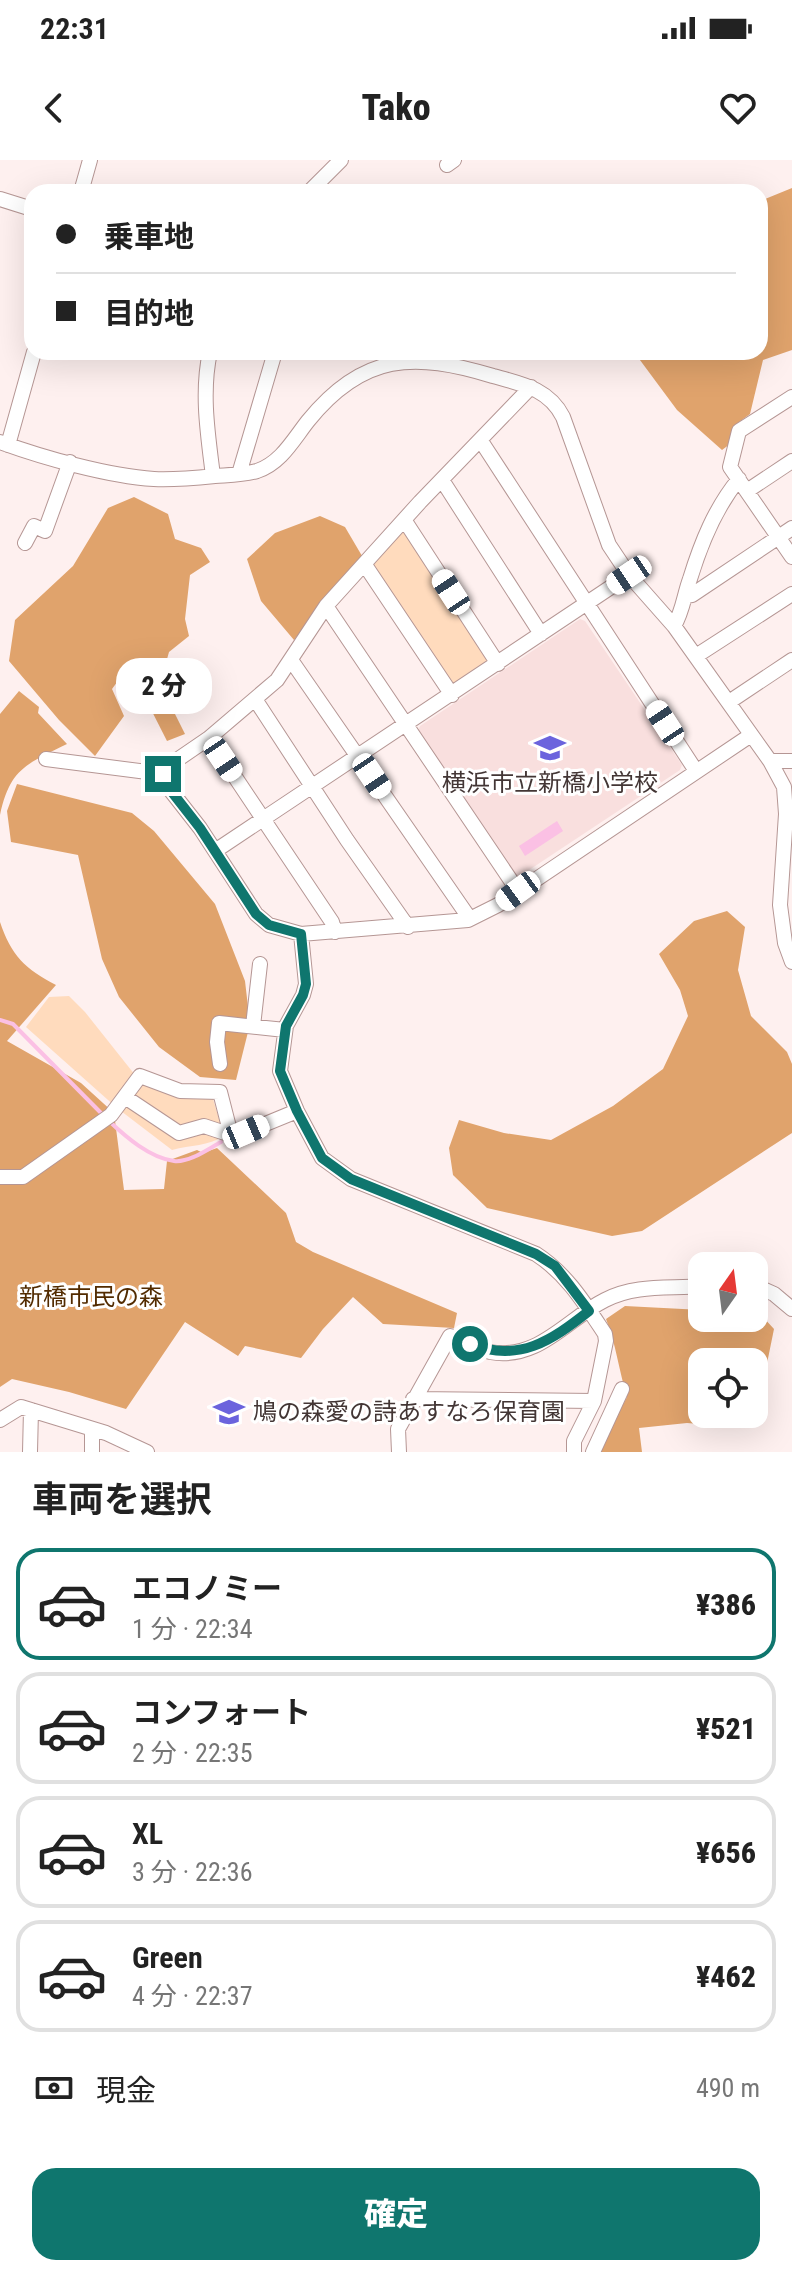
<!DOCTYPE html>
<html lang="ja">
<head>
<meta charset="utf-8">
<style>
  :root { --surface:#fff; --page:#f2f2f2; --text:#222; --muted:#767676; --line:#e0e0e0; --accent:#0f766e }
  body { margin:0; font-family:"Roboto Condensed","Noto Sans JP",sans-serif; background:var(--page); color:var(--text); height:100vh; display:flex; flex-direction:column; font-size:30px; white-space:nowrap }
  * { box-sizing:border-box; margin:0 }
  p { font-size:26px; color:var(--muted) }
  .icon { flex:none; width:44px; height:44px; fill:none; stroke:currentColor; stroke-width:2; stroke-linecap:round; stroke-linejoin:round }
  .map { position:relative; height:1292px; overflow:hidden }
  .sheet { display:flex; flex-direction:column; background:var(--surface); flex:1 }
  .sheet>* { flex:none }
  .guide { position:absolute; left:24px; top:24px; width:744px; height:176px; border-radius:24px; box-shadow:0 8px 32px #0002; display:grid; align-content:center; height:176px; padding:0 32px; background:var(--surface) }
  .needle { width:52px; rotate:14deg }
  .fabs { position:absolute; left:688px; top:1092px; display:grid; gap:16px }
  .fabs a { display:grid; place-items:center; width:80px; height:80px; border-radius:16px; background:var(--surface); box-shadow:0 8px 32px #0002; font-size:40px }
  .end { position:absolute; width:36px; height:36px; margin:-18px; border:10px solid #0f766e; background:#fff; box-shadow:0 0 0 4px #fff }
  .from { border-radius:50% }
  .bubble { position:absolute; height:56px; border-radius:24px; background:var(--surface); box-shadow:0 8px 32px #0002; font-size:26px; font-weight:800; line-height:56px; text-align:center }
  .car { position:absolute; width:24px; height:48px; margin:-24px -12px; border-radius:10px; box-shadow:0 0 6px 2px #0007; background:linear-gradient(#fff 24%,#345 0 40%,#fff 0 76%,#345 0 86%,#fff 0) }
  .guide b { display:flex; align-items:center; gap:28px; height:76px; font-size:30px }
  .guide b+b { border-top:2px solid var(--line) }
  .guide i { width:20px; height:20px; background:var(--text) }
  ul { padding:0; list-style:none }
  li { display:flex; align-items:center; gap:24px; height:112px; margin:0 16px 12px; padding:0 16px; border:4px solid var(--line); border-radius:24px }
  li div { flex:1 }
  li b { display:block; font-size:30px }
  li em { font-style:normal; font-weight:800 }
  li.on { border-color:var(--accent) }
  li>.icon { width:72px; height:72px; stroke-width:1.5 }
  h2 { padding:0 32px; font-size:36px; line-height:96px }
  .pay { display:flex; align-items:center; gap:20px; height:88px; padding:0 32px; font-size:30px }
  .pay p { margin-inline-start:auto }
  .cta { display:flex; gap:16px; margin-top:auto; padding:16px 32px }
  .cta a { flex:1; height:92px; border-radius:24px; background:var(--accent); color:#fff; font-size:32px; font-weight:800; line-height:92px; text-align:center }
  .status { display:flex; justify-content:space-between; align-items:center; height:56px; padding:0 40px; background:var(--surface); direction:ltr }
  .status svg { height:22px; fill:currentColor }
  header { display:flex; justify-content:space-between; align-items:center; height:104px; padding:0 32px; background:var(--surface); font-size:36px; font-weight:800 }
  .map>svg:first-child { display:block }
  .built { fill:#f9dfde }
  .green { fill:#ffdbbd }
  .forest { fill:#e0a36c }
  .water { fill:#fbc0e4 }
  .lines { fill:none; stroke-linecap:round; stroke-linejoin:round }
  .stream { stroke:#fbc0e4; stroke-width:4 }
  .minor-casing { stroke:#b59694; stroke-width:16 }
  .minor { stroke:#fff; stroke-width:14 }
  .route { stroke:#0f766e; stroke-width:10 }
  .labels { text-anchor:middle; stroke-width:6; stroke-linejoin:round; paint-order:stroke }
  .poi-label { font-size:24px; fill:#433635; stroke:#fff }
  .park-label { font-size:24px; fill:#522b00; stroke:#fff }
</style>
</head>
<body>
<div class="status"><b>22:31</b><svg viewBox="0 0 49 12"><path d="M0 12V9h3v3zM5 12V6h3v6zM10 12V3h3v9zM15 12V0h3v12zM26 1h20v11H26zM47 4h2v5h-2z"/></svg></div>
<header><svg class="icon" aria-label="back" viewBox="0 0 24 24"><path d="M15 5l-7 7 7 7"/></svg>Tako<svg class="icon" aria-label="heart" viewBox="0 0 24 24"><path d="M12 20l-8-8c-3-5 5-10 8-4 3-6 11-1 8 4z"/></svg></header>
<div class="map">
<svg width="792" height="1292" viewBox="0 0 792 1292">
  <rect width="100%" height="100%" fill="#fef0ef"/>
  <path class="built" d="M580,459L585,461L682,605L680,610L520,716H515L418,571L420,566Z"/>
  <path class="green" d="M404,370L491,503L453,528L371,405Z
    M69,836L85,852L143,925L175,937H210L213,939L224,976C208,986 191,985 172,990L117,948L26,867L49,837Z"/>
  <path class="forest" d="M792,28V190L763,200L750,254L735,265L730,284L722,290L677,250L634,192H760V41Z
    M134,337L168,354L175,379L201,388L210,402L190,415L185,459L189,476L169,492L160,524L185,574L167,581L135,518L123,514L112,529L124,556L95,596L59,560L9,501L15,460L73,406L108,348Z
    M320,356L345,367L365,401L331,432L294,480L261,441L247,399L275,373Z
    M19,531L39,547L38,553L67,584C27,604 10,608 0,655V554Z
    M17,624L132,653L154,671L215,744L245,821L250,864L236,920L200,917L159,887L119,837L102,799L78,695L11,682L7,651Z
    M727,751L745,767L738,810L751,856L787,892L792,904V973L642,1071L612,1076L487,1048L453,1015L449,988L459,960L504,973L551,980L613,946L663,909L688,856L680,830L659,794L694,761Z
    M0,762C11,795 25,809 56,825L7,881L81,923L114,953L124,1030L164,1029L167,1001L197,990L203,993L217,988L286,1053L296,1082L313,1092L457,1153L454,1168L383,1164L353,1137L323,1169L301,1198L245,1186L238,1196L185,1162L126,1249L69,1232L12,1219L0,1227Z
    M625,1146L702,1150V1158L763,1157L774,1169L763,1223L754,1238V1202H702V1254H743L735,1267L687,1263L639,1268L642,1292H597L627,1237C619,1211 616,1184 606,1159Z"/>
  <path class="water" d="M557,661L563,671L525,696L519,686Z"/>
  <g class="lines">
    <path class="stream" d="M0,860L13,864L103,955
      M109,961C126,977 150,998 174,1001C189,1003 208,989 221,982"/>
    <defs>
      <path id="minor" d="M447,5L454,0
        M81,32L90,0
        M309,32L341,0
        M0,39L32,49
        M210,192C201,233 208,275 213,316
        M531,227L420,342L326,446L277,520L209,578L171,604L163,614L164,622L200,668L256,754L269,765L301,774L468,760L498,745L751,575
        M792,237L739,271L730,307L792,397
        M481,281L696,611
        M0,282C44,298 108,316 154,319C174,320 195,318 215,316C228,315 244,315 257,311C281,303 293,280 308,261C363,193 414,192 493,216C522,224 549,229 563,257L609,385L629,415L674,466L770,601L784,627L786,654L780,745L785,783L792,802
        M8,285L34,192
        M239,314L275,192
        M442,320L541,474
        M747,331L792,301
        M405,361L498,504
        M25,383L34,366L45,371L70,302
        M365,405L452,535
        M685,436L692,435L792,368
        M326,446L518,731
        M674,466C683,451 684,435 690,419C701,383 715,348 739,319
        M696,496L792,434
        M291,500L470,759
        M255,539L347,680L408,767
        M729,542L792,500
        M209,578L332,762L335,772
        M46,599L163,614
        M770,601H792
        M215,691L629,415
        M301,774L306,824L303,835L286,866L280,911L297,951L322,998L351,1019L536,1094C567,1114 585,1144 605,1174L606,1181L594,1241L574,1281V1292
        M253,866L260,804
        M220,904L217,882L219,863L285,870
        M125,937L179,973L204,966L231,975
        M0,1017H23L111,955L140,916L180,931L220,932L231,975L246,972L297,951
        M754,1125L774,1134L792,1149
        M413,1239L594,1241
        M0,1260L21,1247L106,1273L147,1292
        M92,1269V1292
        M30,1292L31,1250
        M399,1292L398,1269L450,1176C462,1181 477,1189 490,1192C538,1201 567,1159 605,1140C636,1124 669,1129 702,1126
        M593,1292L622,1229"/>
    </defs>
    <use href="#minor" class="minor-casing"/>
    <use href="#minor" class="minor"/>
  </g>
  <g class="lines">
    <path class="route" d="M163,614L164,622L200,668L256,754L269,765L301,774L306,824L303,835L286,866L280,911L297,951L322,998L351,1019L536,1094L555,1106L589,1151C551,1181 519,1203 470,1184"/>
  </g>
  <defs>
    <symbol id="school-bare" viewBox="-9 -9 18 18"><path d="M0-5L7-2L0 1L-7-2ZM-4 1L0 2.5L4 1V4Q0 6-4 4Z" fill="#6b63dd" stroke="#fff" stroke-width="2.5" paint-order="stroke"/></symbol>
  </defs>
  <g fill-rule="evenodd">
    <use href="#school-bare" x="528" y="566" width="44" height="44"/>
    <use href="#school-bare" x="207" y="1230" width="44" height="44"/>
  </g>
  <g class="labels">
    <g class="poi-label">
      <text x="550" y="631">横浜市立新橋小学校</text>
      <text x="253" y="1260" text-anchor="start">鳩の森愛の詩あすなろ保育園</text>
    </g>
    <g class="park-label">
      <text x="91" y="1145">新橋市民の森</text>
    </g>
  </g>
</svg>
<div class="fabs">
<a><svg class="needle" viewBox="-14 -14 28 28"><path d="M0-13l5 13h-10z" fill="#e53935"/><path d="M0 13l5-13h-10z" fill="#767676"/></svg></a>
<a><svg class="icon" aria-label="locate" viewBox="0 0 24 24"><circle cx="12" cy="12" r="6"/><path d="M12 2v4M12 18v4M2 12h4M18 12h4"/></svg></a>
</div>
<i class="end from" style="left:470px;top:1184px"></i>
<i class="end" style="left:163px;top:614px"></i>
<div class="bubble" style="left:116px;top:498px;width:96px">2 分</div>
<i class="car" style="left:629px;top:415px;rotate:236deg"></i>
<i class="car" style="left:451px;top:432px;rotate:327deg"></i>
<i class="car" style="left:665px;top:563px;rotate:327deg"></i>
<i class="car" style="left:223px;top:599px;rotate:146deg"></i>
<i class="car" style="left:372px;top:616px;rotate:146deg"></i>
<i class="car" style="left:518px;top:731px;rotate:234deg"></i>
<i class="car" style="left:246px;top:972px;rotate:67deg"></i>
<div class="guide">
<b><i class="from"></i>乗車地</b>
<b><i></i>目的地</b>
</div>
</div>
<section class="sheet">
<h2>車両を選択</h2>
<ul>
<li class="on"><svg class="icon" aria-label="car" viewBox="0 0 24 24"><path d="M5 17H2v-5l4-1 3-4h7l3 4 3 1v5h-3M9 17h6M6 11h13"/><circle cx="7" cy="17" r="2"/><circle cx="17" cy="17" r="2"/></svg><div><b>エコノミー</b><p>1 分 · 22:34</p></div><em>¥386</em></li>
<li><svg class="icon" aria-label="car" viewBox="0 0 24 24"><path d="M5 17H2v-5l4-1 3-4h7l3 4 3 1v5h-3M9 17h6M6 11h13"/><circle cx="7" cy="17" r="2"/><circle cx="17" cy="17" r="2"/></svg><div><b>コンフォート</b><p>2 分 · 22:35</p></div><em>¥521</em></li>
<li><svg class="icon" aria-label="car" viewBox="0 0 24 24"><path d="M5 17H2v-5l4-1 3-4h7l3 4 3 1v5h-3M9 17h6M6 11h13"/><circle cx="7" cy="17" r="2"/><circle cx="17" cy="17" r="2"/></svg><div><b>XL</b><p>3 分 · 22:36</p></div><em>¥656</em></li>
<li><svg class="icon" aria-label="car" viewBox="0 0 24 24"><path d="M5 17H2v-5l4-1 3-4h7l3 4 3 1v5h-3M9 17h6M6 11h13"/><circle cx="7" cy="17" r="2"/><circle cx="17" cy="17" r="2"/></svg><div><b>Green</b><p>4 分 · 22:37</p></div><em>¥462</em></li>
</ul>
<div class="pay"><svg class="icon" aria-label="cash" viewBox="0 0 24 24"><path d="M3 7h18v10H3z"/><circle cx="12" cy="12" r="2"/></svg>現金<p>490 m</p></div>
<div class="cta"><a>確定</a></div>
</section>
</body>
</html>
